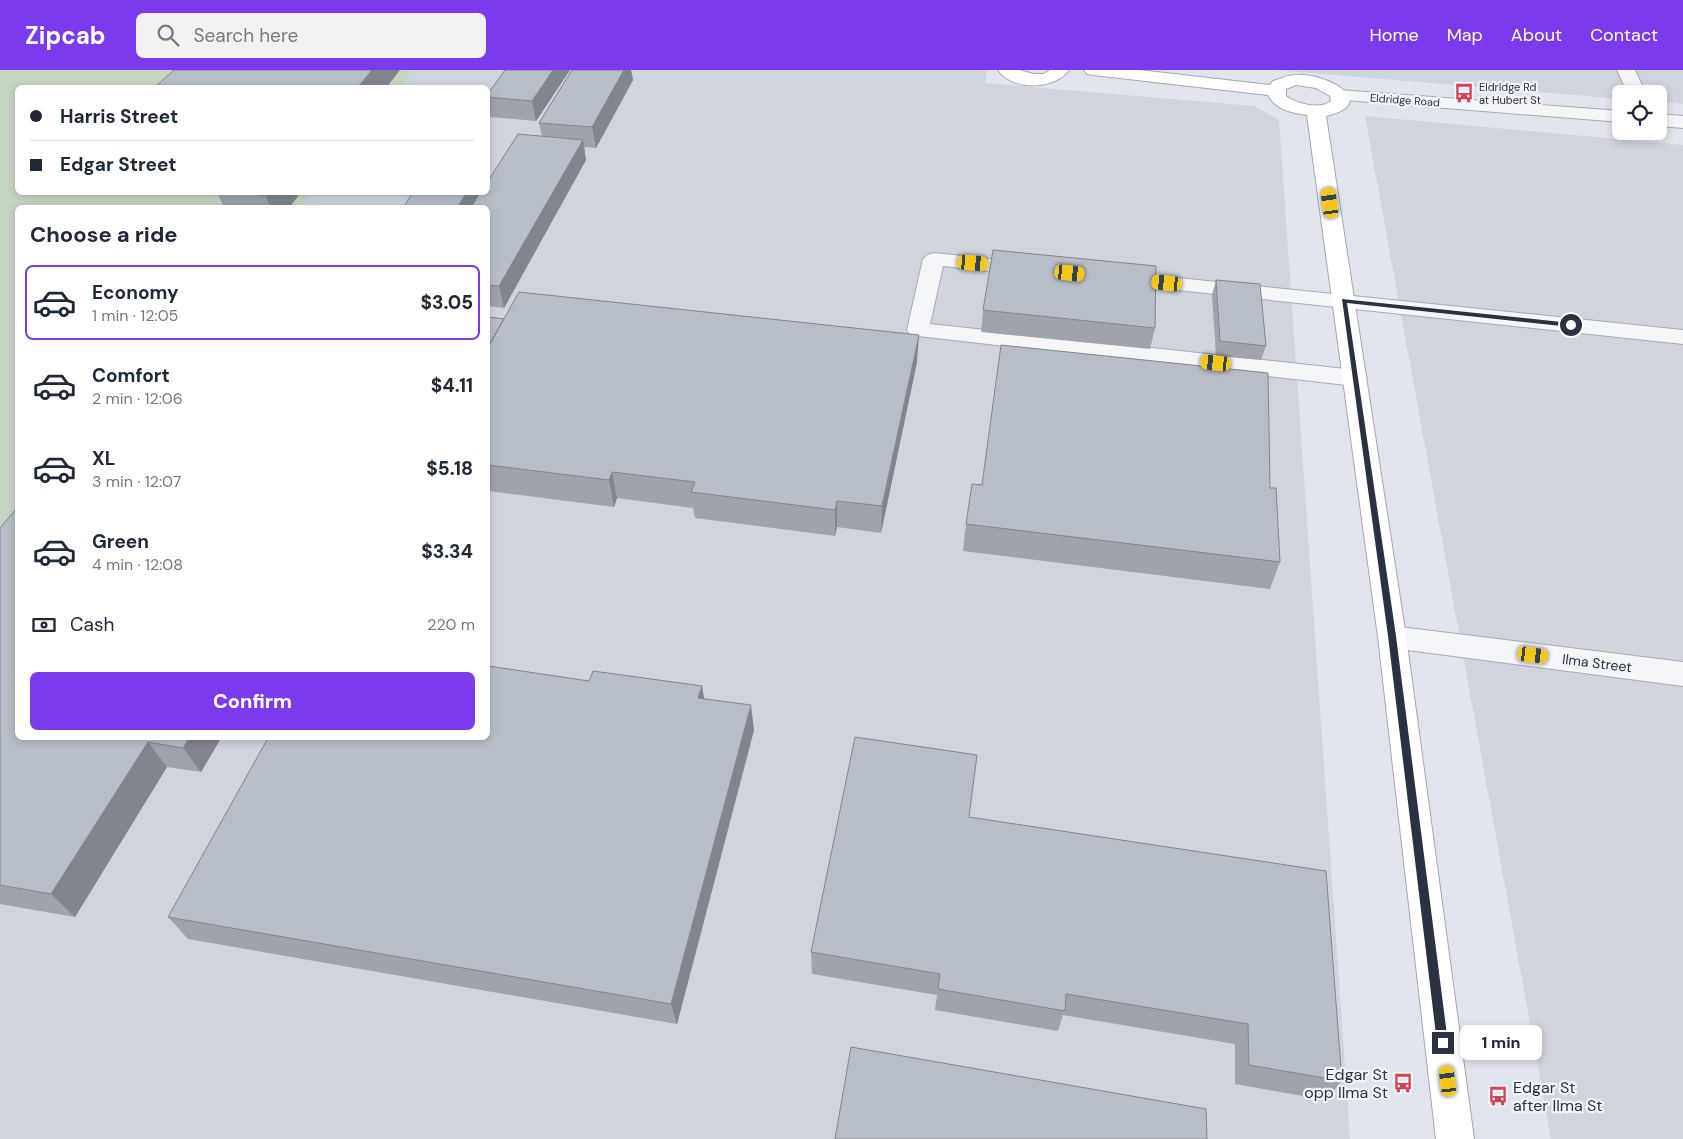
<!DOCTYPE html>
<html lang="en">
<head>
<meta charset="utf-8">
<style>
  :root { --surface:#fff; --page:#f2f2f3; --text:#1f2937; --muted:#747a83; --line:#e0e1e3; --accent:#7c3aed }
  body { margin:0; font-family:"DM Sans",sans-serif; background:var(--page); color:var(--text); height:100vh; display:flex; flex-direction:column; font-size:19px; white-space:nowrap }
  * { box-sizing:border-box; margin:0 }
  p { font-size:16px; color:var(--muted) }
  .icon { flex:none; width:28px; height:28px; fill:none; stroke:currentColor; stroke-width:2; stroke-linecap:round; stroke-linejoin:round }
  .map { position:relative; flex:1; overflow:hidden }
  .sheet { position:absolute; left:15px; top:135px; width:475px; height:535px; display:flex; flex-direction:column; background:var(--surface); border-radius:8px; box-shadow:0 2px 8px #0003 }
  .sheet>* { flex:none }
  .guide { position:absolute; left:15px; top:15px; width:475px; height:110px; border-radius:8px; box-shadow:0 2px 8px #0003; display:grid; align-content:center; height:110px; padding:0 15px; background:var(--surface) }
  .fabs { position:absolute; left:1612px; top:15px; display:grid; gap:10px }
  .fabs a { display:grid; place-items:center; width:55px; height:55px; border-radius:8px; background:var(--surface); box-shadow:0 2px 8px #0003; font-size:25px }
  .end { position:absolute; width:22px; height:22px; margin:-11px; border:6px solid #293143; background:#fff; box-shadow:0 0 0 2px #fff }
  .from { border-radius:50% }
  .bubble { position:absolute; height:35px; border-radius:8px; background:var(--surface); box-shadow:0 2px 8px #0003; font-size:16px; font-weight:800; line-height:35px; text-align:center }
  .car { position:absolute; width:15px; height:30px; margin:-15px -8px; border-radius:6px; box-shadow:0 0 4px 1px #0007; background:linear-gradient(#f5c518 24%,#345 0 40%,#f5c518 0 76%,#345 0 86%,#f5c518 0) }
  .guide b { display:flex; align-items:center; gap:18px; height:48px; font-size:19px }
  .guide b+b { border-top:1px solid var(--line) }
  .guide i { width:12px; height:12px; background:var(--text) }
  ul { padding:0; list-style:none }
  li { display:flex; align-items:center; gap:15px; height:75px; margin:0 10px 8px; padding:0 5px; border:2px solid transparent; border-radius:8px }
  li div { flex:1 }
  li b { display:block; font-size:19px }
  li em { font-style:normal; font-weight:800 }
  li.selected { border-color:var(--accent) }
  li>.icon { width:45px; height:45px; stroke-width:1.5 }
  h2 { padding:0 15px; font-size:22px; line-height:60px }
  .pay { display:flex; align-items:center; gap:12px; height:55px; padding:0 15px; font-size:19px }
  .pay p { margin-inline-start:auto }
  .button { display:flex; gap:10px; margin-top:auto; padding:10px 15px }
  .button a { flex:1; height:58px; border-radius:8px; background:var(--accent); color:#fff; font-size:20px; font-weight:800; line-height:58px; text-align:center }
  header { display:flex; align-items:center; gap:30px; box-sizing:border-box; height:70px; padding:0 25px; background:var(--accent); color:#fff }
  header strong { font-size:24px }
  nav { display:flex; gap:28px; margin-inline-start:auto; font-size:18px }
  .search { width:350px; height:45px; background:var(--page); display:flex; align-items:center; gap:12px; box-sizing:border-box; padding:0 18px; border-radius:8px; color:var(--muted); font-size:19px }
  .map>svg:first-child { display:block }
  .built { fill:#cfd4dd }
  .green { fill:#c6d5c2 }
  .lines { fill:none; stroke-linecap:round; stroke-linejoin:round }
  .minor-casing { stroke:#a6abb5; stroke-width:2 }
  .major-casing { stroke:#a0a8b7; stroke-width:2 }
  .minor { fill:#f4f6f9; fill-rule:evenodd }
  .major { fill:#fff; fill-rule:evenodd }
  .wall { fill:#9ea3ac }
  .shaded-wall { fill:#81858c }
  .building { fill:#b8bec8; stroke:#81858c }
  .route { fill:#293143 }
  .labels { text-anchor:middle; stroke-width:4.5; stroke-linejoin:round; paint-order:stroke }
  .far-poi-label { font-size:11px; fill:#293143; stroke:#f1f4f8; text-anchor:start }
  .far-street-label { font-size:11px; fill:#293143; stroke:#f1f4f8 }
  .street-label { font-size:14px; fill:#293143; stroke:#f1f4f8 }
  .near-poi-label { font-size:16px; fill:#293143; stroke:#f1f4f8; text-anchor:end }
</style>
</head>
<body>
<header>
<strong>Zipcab</strong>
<div class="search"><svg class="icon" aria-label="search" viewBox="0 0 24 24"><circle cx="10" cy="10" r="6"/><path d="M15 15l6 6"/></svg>Search here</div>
<nav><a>Home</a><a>Map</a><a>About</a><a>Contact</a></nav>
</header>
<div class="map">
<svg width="1683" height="1069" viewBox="0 0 1683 1069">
  <rect width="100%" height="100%" fill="#e1e5eb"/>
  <path class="built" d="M413,0H987L985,13L1254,36L1279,50L1350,1069H0V498L18,668H488V138L299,137L312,123L488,122V18L399,17Z
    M1275,0H1683V34L1659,32V24H1621V29Z
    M1365,46L1683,75V1069H1551Z"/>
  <path class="green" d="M0,0H413L399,18H18V122L312,123L299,137L18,138V477L0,498Z"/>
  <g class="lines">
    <defs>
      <path id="minor" d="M1617,0H1635L1646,24H1628Z
        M1339,20L1621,41V52L1333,29L1330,25L1333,21Z
        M1659,44L1683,46V58L1659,56Z
        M934,183L1028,193L1036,194L1039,199L1036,204L1028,205L943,196L930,254L1355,300L1363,303L1367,308L1363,313L1355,316L910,265L907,260L923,189L927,185Z
        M1120,202L1683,260V274L1112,213L1109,208L1112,203Z
        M1392,556L1683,592V616L1392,578L1382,575L1378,567L1382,559Z"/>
      <path id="major" d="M998,0H1019L1034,4H1043L1050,0H1069C1055,20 1012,21 998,0Z
        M1084,0H1139L1270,15L1273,11C1280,9 1288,5 1295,5C1325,2 1382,33 1326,46L1406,567L1474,1069H1436L1378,567L1307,45C1292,43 1276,40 1268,25L1093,5L1087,4ZM1296,15L1316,18L1330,26L1331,31C1320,40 1297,34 1286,26V19Z"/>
    </defs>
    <use href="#minor" class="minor-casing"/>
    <use href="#major" class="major-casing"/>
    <use href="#minor" class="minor"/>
    <use href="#major" class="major"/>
  </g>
  <path class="wall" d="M505,0H570L536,51L490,47L488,36V24Z
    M572,0H631L633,10L596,78L584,77L586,90L504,238L488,236V122L542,66L539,53Z
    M217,122H301L289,138H224Z
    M1216,210L1266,276L1261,290L1216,286L1212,225Z
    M983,240L1155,258L1150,279L981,262Z
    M488,247L917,292L881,463L837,457L835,466L695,448L693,438L617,428L614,437L488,421Z
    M1270,418L1280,492L1270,519L963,481L966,454Z
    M0,458L221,668L201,702L167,697L75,847L0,834Z
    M488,590L490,597L589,611L702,616L704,628L754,660L677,954L188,869L168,847L488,668Z
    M969,747L1342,1011L1326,1030L1235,1014V974L1063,945L1058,961L935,940L937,925L812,904L811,882Z"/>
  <path class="shaded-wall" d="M372,0H400L386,18H357Z
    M553,0H570L536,51L532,31Z
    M624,0H631L633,10L596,78L592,57Z
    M583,70L586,90L504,238L499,216Z
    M269,122H301L289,138H270L266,126Z
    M467,122H481L476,138H457Z
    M919,265L917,292L881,463L882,436Z
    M612,402L617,428L614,437L609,410Z
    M837,431V457L835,466V440Z
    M702,616L706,641L698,628Z
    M751,635L754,660L677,954L671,934Z
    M189,668H221L201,702L183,678Z
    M148,672L167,697L75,847L51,824Z"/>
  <path class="building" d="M174,0H372L357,18H154Z
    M505,0H553L532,31L488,27V24Z
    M572,0H624L592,57L539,53Z
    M518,64L583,70L499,216L488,215V138H471L480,122H488V111Z
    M240,122H269L266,126Z
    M413,122H467L457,138H403Z
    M993,180L1156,196L1155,258L983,240Z
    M1216,210L1260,214L1266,276L1220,271Z
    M519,222L919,265L882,436L837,431L835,440L691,422L695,412L612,402L609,410L488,395V277Z
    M488,247L504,249L488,277Z
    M1001,275L1268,303L1270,418H1276L1280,492L966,454L972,414L982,415Z
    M18,437V668H189L183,678L148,672L51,824L0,815V458Z
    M488,596L589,611L593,601L702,616L698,628L751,635L671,934L168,847L268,668H488Z
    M855,667L977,685L969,747L1326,801L1342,1011L1249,995L1248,954L1066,924L1065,941L938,919L940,904L811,882Z
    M851,977L1206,1039L1207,1069H835Z"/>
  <path class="route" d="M1342,229L1571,253L1574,255L1571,257L1347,233L1396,566L1448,973L1446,976L1443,978L1439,976L1437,973L1388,566Z"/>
  <defs>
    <symbol id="bus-bare" viewBox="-9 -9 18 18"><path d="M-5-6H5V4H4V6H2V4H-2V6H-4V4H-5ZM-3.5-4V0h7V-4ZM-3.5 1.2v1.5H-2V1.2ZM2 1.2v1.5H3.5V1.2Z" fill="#d44253" stroke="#f1f4f8" stroke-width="2.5" paint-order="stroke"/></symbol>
  </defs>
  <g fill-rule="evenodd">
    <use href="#bus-bare" x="1450" y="9" width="28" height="28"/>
    <use href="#bus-bare" x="1389" y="999" width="28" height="28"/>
    <use href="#bus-bare" x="1484" y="1012" width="28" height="28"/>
  </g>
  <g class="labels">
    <g class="far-poi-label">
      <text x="1479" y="21">Eldridge Rd<tspan x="1479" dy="13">at Hubert St</tspan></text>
    </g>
    <g class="far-street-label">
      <text transform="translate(1405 30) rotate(4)" y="4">Eldridge Road</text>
    </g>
    <g class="street-label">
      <text transform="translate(1597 593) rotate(7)" y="5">Ilma Street</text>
    </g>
    <g class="near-poi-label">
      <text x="1388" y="1010">Edgar St<tspan x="1388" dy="18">opp Ilma St</tspan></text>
      <text x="1513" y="1023" text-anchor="start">Edgar St<tspan x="1513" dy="18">after Ilma St</tspan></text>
    </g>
  </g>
</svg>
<div class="fabs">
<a><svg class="icon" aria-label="locate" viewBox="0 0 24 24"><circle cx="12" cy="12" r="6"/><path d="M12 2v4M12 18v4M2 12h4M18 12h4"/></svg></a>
</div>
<i class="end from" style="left:1571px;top:255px"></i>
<i class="end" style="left:1443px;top:973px"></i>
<div class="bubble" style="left:1460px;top:955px;width:82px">1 min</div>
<i class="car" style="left:1330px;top:133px;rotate:352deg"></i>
<i class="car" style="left:973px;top:193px;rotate:95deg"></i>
<i class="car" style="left:1070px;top:203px;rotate:96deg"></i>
<i class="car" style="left:1167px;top:213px;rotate:276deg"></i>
<i class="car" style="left:1216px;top:293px;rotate:276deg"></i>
<i class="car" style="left:1533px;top:585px;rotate:97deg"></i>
<i class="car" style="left:1448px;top:1011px;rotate:353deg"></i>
<div class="guide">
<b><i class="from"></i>Harris Street</b>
<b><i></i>Edgar Street</b>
</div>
<section class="sheet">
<h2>Choose a ride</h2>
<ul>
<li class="selected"><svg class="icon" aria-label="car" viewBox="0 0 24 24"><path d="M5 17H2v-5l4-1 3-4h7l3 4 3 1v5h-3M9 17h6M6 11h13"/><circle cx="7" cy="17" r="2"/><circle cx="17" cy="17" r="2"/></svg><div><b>Economy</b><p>1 min · 12:05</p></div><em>$3.05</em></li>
<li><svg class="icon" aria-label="car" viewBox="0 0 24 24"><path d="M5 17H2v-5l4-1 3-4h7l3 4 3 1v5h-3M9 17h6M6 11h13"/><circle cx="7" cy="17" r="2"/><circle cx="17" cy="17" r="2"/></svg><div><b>Comfort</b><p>2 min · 12:06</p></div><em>$4.11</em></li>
<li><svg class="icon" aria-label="car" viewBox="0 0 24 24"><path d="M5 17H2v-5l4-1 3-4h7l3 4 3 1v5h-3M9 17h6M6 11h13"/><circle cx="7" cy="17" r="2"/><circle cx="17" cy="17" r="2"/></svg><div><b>XL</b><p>3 min · 12:07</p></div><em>$5.18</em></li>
<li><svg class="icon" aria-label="car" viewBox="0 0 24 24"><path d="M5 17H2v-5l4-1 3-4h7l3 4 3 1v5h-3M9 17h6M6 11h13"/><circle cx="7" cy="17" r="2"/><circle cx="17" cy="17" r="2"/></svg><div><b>Green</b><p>4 min · 12:08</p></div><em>$3.34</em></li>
</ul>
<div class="pay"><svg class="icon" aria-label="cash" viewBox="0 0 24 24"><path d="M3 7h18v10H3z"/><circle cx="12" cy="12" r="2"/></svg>Cash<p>220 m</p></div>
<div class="button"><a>Confirm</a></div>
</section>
</div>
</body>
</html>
